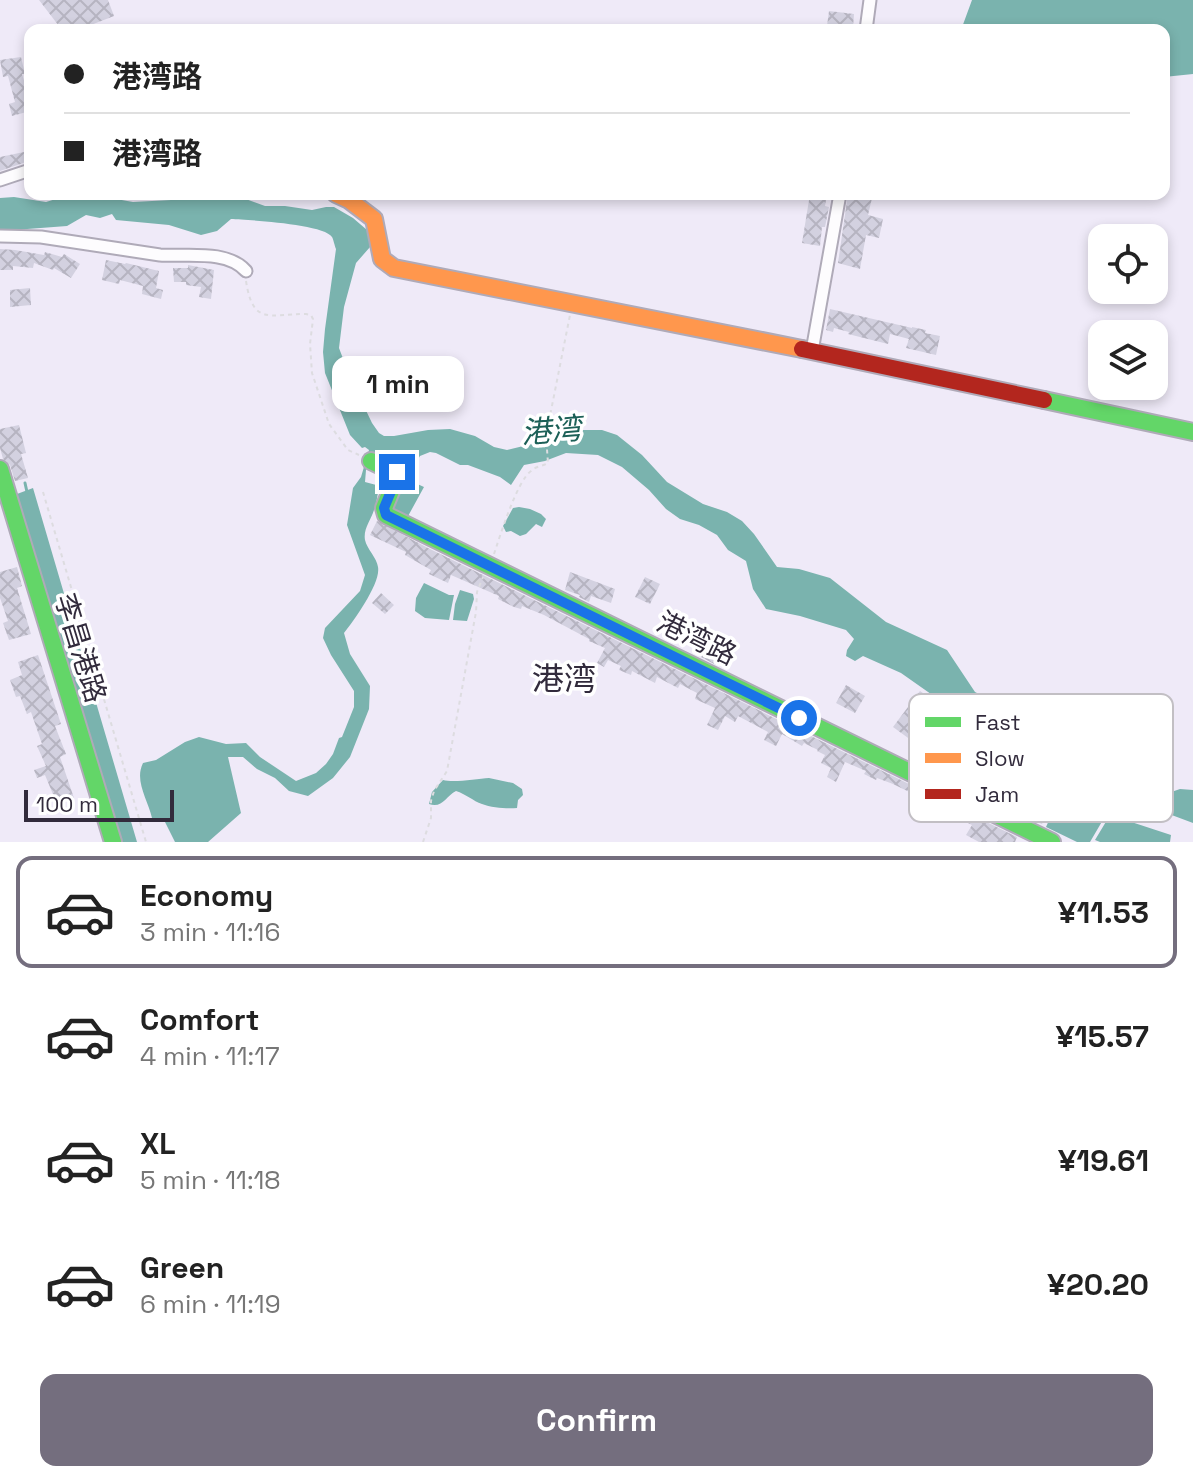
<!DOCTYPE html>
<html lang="en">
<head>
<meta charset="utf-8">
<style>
  :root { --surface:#fff; --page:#f2f2f2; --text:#222; --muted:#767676; --line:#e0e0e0; --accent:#746e7e }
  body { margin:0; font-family:"Space Grotesk","Noto Sans SC",sans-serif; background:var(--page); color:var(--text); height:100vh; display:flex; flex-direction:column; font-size:30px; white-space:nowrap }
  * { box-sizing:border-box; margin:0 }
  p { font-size:26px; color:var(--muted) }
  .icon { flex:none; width:44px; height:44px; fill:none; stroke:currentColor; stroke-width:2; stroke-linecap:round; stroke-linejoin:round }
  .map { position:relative; height:842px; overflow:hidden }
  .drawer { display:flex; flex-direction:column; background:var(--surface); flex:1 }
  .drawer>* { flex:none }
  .banner { position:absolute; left:24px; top:24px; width:1146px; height:176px; border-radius:16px; box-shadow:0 4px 12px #0003; display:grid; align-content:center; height:176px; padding:0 40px; background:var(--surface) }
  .controls { position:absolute; left:1088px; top:224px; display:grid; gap:16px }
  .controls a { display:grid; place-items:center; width:80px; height:80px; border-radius:16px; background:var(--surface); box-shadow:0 4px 12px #0003; font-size:40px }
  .scale { position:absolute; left:24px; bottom:20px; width:150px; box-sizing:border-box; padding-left:8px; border:4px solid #322b3c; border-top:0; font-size:22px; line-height:28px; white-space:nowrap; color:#322b3c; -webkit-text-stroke:6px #fff; paint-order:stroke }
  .end { position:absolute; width:36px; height:36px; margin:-18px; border:10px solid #1a73e8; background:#fff; box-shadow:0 0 0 4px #fff }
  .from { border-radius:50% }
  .bubble { position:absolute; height:56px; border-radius:16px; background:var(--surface); box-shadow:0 4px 12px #0003; font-size:26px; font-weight:700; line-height:56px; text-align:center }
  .banner b { display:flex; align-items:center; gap:28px; height:76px; font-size:30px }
  .banner b+b { border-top:2px solid var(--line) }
  .banner i { width:20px; height:20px; background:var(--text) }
  ul { padding:14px 0 0; list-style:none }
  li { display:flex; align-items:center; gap:24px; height:112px; margin:0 16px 12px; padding:0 24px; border:4px solid transparent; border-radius:16px }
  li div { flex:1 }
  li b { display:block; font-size:30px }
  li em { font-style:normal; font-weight:700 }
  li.selected { border-color:var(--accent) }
  li>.icon { width:72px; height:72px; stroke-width:1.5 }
  .button { display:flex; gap:16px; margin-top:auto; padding:16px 40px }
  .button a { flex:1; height:92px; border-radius:16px; background:var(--accent); color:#fff; font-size:32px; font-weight:700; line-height:92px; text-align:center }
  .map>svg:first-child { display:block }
  .water { fill:#7ab3ae }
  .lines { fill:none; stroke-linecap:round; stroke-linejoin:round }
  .stream { stroke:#7ab3ae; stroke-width:3 }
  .building { fill:url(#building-cross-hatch) }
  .street-casing { stroke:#afaab8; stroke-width:15 }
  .fast-casing { stroke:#afaab8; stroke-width:20 }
  .slow-casing { stroke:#afaab8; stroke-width:20 }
  .jam-casing { stroke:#afaab8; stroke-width:20 }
  .path { stroke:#dddce0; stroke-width:2; stroke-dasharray:4 4; stroke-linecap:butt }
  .street { stroke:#fdfcfe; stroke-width:11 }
  .fast { stroke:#63d668; stroke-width:16 }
  .slow { stroke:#ff974d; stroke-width:16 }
  .jam { stroke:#b3261e; stroke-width:16 }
  .route { stroke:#1a73e8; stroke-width:10 }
  .labels { text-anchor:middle; stroke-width:7; stroke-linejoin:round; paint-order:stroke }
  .street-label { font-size:28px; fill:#322b3c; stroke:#fff }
  .water-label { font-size:30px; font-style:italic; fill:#1c6057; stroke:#fff }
  .quarter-label { font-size:32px; fill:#322b3c; stroke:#fff }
  .key { fill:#fff; stroke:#c2bfc4; stroke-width:2 }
  .key-label { font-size:22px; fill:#322b3c }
</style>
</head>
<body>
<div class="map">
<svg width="1193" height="842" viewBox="0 0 1193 842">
  <defs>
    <pattern id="building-cross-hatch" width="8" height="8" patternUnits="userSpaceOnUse" patternTransform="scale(2)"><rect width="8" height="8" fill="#d3d1e0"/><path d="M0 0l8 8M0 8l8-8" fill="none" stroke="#b6b4c1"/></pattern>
  </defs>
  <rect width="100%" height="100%" fill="#efeaf8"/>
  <path class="water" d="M972,0H1193V74L1164,77V30H961Z
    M113,194L116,199L133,202L171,200L185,194H232L265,206H285L312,210L326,207H334L353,218L367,230L370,247L356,263L344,307L339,348L350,377L372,423L379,433L384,436H394L428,430L450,429L475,436L494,447L507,450L544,441L568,430H602L617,435L642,455L667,482L703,504L727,512L742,521L754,534L777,567L799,569L830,578L886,622L947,650L975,692L1094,753L1103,760L1102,771L1113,782L1154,798L1180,789L1193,790V823L1169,814L1148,811L1100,789L1070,784L1062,790L1053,766L1030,750L938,699L901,673L863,656L855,661L846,656L847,650L854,639L846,630L800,616L766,609L753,589L746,561L728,550L717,535L699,525L680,519L666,509L649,490L622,467L598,455L566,453L545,461L524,465L511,485L500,477L468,465H460L436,453L430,452L420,456L411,470H405L371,461L366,470L365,482L380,486C377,494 377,503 374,510C371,520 363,529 365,540C367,549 377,558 378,567C381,583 354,620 344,633L350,654L370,686L369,709L350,757L333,778L308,796L289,791L275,778L257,769L243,757H228L241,813L208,842H175L163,818H152C148,800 134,781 143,763L156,760L185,742L199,737L226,744L246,743L260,757L296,781L316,773L326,764L333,754L339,738L342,737L354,707V691L331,655L323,638L325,628L360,591L365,575L347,525L353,488L361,477L369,450L365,447L362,448L350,435L325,373L323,352L325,329L336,249C335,247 333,238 332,237C324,224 249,220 231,219L217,231L201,235L169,225L116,220L112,214L100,218L86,215L67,226L14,230L0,229V198L14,197L46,202L69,195Z
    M402,477L424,487L407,518L391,510Z
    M33,488L137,842H118L17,494Z
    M519,507L530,509L541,514L546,519L542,527L536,524L526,534L520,536L511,531L506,532L503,526L513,508Z
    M424,583L449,595H454L449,620L425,618L415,611L416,598Z
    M460,590L473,594L474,599L467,621L453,620L455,604Z
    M489,778L513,783L522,789L523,795L518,800L517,808C508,809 492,808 482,804C473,801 466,794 456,791C446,796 442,809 429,804L432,792L443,780C453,783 477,779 489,778Z
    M1061,793L1107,813L1090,842H1077L1046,827Z
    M1110,815L1171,835L1170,842H1100L1095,840Z"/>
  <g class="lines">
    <path class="stream" d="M25,483L27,492"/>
  </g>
  <path class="building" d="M39,0H108L114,16L78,30H62Z
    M829,11L854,14L853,28L827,26Z
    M21,57L25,74H22L29,97L27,98L30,111L12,116L9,104L15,102L8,76L3,77L0,60Z
    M24,152L26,162L0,171V157Z
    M810,194H827L825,206L829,207L825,227H822L820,246L802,243Z
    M848,194H873L868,215L883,219L879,238L866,235L860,269L838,263Z
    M0,249L15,250L44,255L45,252L62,257L64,254L80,264L71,278L54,268L53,270L34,263L33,268L13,266V270H0Z
    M106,260L125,264L126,263L159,271L156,288L163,290L161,299L142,294L143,286L120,280L119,284L102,280Z
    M188,265L214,270L211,299L199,297L201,287L186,285V282H174L173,268H188Z
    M30,288L31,305L10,307V290Z
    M830,309L912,328V327L926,330L925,333L940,336L936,355L906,348L909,339L890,334L888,344L848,334L849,332L834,328L833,332L826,330Z
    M19,425L26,453L21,454L28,478L15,481L10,465L3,459L0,448V429Z
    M377,521L428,548L1017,837L1015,842H979L966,835L972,825L937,808L938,806L893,784L877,778L876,780L864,774L866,771L845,762L836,782L827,777L831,768L821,763L825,755L817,751L818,750L804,743L802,746L782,734L776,746L764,740L768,732L738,716L735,722L725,716L718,730L707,725L715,708L695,699L697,693L680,684L678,688L657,677L655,683L632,671L631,675L619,670L621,666L608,660L604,667L597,663L605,648L589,641V639L544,615L522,606L521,609L514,607L498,599L499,596L451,575L448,583L429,574L431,570L405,555L406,552L370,535Z
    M17,567L22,586L17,588L31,634L9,640L3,623L8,621L0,598V572Z
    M570,572L615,589L611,603L591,596L589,602L579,597L580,595L565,590Z
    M645,577L660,584L650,604L635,597Z
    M381,593L394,605L385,614L372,603Z
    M709,640L724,648L716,665L701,657Z
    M38,655L61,724L55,726L66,754L60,757L74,798L57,804L45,775L37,778L34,770L46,766L37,746L42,744L31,712L27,714L20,696L16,697L10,680L22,675L18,662Z
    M846,685L865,696L855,713L836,703Z
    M920,691L941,707L915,743L893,727Z
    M1043,797L1053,802L1042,824L1032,820Z"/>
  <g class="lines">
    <defs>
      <path id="street" d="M866,30L870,0
        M0,180L30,170
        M0,236L41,237L160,255C185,257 227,249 246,271
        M812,351L840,194"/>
      <path id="fast" d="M1044,400L1193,432
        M371,461L398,474L384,508L386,515L1052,842
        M0,469L113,842"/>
      <path id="slow" d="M336,194L349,200L374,219L382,259L394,268L802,349"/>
      <path id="jam" d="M802,349L1044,400"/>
    </defs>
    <use href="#street" class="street-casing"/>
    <use href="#fast" class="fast-casing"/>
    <use href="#slow" class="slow-casing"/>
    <use href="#jam" class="jam-casing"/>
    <path class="path" d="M246,281C253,326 269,314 306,314L311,315L313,319L310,344L312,373L329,424L348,450L359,455
      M43,492L146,842
      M494,554C500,536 517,481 531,471C536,466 543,466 548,463L546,436L570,315
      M423,842L431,818V801L434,791L447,771L476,612L477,592L483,577"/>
    <use href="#street" class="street"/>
    <use href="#fast" class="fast"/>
    <use href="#slow" class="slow"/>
    <use href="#jam" class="jam"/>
  </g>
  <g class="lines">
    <path class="route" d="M397,472V477L384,508L386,515L799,718"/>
  </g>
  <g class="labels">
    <g class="street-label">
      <text transform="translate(697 638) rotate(26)" y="10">港湾路</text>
      <text transform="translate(81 648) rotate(73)" y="10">李昌港路</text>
    </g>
    <g class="water-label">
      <text transform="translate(551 431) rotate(-5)" y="10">港湾</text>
    </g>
    <g class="quarter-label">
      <text x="564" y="690">港湾</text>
    </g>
  </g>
  <rect x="909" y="694" width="264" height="128" rx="12" class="key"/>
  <rect x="925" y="717" width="36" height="10" fill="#63d668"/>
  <rect x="925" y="753" width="36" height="10" fill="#ff974d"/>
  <rect x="925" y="789" width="36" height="10" fill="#b3261e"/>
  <g class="key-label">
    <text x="975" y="730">Fast</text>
    <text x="975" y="766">Slow</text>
    <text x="975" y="802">Jam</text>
  </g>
</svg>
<div class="controls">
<a><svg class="icon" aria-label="locate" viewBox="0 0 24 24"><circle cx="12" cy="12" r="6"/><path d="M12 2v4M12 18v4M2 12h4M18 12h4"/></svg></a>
<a><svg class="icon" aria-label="layers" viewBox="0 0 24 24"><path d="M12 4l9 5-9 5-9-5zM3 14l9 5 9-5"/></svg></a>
</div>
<div class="scale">100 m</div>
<i class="end from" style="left:799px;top:718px"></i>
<i class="end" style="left:397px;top:472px"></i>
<div class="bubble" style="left:332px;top:356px;width:132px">1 min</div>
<div class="banner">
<b><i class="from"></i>港湾路</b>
<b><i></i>港湾路</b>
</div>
</div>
<section class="drawer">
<ul>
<li class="selected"><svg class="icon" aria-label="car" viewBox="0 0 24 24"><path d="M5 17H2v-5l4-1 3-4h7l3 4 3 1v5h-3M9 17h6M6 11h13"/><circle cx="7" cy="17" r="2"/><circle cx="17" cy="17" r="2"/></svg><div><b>Economy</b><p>3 min · 11:16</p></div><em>¥11.53</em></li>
<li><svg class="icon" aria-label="car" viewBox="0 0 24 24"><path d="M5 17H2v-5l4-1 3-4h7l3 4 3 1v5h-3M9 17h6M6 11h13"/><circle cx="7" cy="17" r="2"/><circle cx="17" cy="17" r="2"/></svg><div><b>Comfort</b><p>4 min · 11:17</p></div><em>¥15.57</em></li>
<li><svg class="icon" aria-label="car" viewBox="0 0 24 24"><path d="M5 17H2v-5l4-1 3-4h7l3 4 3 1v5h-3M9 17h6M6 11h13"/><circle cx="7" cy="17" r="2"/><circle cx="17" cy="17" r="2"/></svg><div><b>XL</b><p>5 min · 11:18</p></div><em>¥19.61</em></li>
<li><svg class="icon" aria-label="car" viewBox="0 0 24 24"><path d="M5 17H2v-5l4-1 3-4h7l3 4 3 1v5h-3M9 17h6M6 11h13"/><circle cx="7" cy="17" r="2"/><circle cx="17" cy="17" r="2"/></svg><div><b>Green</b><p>6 min · 11:19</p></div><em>¥20.20</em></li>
</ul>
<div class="button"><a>Confirm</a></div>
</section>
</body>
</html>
